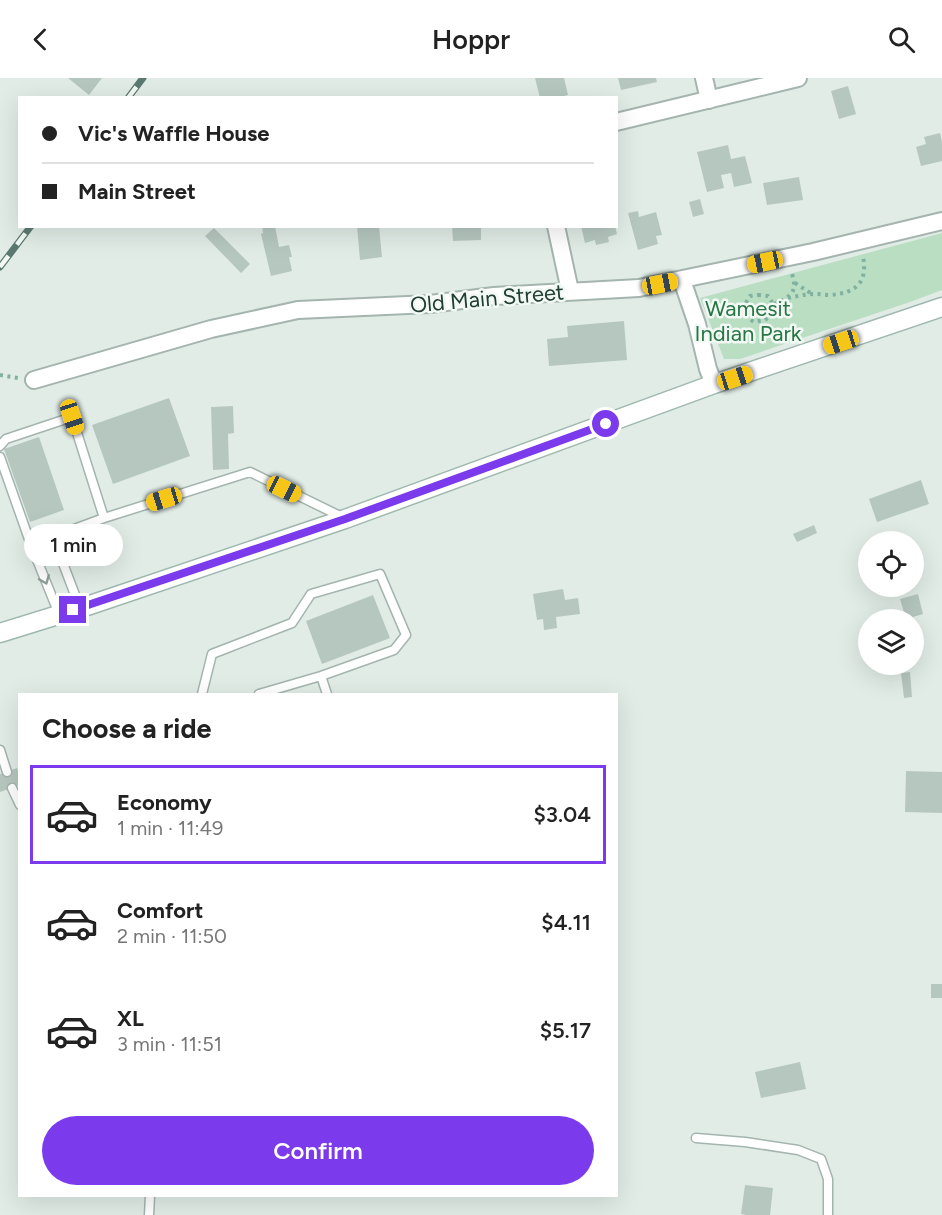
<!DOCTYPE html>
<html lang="en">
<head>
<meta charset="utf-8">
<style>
  :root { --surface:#fff; --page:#f6f6f6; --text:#222; --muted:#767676; --line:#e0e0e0; --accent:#7c3aed }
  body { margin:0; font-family:Figtree,sans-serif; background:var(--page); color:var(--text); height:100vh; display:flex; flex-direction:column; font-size:22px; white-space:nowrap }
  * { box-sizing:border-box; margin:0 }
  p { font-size:20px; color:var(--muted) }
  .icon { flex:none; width:33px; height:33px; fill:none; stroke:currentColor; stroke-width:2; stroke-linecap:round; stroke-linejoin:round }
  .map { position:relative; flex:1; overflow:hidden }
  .sheet { position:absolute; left:18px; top:615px; width:600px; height:504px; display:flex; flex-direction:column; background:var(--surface); border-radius:0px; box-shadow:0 6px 24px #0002 }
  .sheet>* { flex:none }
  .guide { position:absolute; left:18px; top:18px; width:600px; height:132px; border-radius:0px; box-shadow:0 6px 24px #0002; display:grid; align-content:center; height:132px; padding:0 24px; background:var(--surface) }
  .tools { position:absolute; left:858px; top:453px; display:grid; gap:12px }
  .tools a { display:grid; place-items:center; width:66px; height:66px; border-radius:50%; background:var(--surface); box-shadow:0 6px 24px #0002; font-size:30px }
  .end { position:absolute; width:27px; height:27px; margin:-14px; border:8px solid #7c3aed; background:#fff; box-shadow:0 0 0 3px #fff }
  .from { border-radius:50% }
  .bubble { position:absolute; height:42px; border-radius:21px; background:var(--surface); box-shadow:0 6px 24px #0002; font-size:20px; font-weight:600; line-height:42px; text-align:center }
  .car { position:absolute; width:18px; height:36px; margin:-18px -9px; border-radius:8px; box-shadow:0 0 4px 2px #0007; background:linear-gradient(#f5c518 24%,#345 0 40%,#f5c518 0 76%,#345 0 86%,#f5c518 0) }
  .guide b { display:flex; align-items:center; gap:21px; height:57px; font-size:22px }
  .guide b+b { border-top:2px solid var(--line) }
  .guide i { width:15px; height:15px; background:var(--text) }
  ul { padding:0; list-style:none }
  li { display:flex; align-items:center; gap:18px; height:99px; margin:0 12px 9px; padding:0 12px; border:3px solid transparent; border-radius:0px }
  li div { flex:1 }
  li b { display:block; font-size:22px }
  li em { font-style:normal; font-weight:600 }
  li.on { border-color:var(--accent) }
  li>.icon { width:54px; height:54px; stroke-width:1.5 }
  h2 { padding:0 24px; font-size:27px; line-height:72px }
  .action { display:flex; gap:12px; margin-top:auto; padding:12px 24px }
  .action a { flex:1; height:69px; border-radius:36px; background:var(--accent); color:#fff; font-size:24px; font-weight:600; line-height:69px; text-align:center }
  header { display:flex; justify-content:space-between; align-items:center; height:78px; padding:0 24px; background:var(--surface); font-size:27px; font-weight:600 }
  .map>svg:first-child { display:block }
  .green { fill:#b9dec2 }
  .building { fill:#b6c7c0 }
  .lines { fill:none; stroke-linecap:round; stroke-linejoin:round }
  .lane-casing { stroke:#a4b4ae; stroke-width:11 }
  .street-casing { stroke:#a4b4ae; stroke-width:20 }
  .secondary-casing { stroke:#9fb8af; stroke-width:21 }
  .path { stroke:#80b1a1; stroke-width:4; stroke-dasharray:3 4.5; stroke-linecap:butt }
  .lane { stroke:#fff; stroke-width:8 }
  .street { stroke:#fff; stroke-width:16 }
  .secondary { stroke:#fff; stroke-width:18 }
  .rail-casing { stroke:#5b7971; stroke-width:7 }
  .rail { stroke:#f2f9f5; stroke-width:4.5; stroke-dasharray:14; stroke-linecap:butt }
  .oneway { stroke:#909e9a }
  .route { stroke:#7c3aed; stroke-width:8 }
  .labels { text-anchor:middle; stroke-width:5; stroke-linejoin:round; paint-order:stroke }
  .street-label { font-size:22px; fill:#213e35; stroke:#f2f9f5 }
  .park-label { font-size:22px; fill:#297645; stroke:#f2f9f5 }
</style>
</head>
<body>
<header><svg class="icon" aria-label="back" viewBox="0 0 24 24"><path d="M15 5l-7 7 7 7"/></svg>Hoppr<svg class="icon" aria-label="search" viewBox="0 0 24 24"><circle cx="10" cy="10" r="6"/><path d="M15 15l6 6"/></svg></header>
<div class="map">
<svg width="942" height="1137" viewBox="0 0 942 1137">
  <rect width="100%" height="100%" fill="#e1ece7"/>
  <path class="green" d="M942,155V212L910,224L740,281H724L700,220Z"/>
  <path class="building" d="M68,0H102L89,17Z
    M535,0H564L568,17L556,20H540Z
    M618,0H656L657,4L621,12Z
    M848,8L856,36L839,41L831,13Z
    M940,55L942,63V83L921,88L916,69L926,66L924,59Z
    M728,67L731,81L745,78L752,105L734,109L731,95L721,97L724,110L707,114L697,74Z
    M799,99L803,122L767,127L763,105Z
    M700,121L704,136L693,139L689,124Z
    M638,133L639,139L656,134L662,157L656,158L658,166L638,172L628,135Z
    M262,148H275L279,169L289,167L292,179H289L292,193L271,198L261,156L263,155Z
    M357,148H379L382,179L360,182Z
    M452,148H481V162L453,163Z
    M581,148H615L617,156L608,159L609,164L596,167L595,162L585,165Z
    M214,150L250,186L241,195L205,158Z
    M624,243L627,282L549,288L547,261L568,259L567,248Z
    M169,320L190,378L113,406L92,347Z
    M233,328L234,355L228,356L229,391L213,392L211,329Z
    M39,359L64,432L30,444L4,371Z
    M921,402L929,426L877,444L869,421Z
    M814,447L817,455L797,464L793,456Z
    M563,511L565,522L578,520L580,536L556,539L557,550L544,552L543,541L537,542L533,516Z
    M918,516L923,536L906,541L900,521Z
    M373,517L390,560L322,586L306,543Z
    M910,594L912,619L904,620L901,595Z
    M17,690L20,698V707L0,714V696Z
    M906,693L942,694V735L905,734Z
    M931,906H942V920H931Z
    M800,984L806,1011L761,1020L755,994Z
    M745,1107L773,1110L770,1137H746L741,1136Z"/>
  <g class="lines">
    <defs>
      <path id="lane" d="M0,368L6,361L72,339L104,440L250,394L342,439
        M0,379L31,467L59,536
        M53,459L80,530
        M31,467L104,440
        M321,598L327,616
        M202,616L212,576L292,545L311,516L380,496L406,557L394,572L321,598L259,616
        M0,672L7,694
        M12,710L20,727
        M696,1060L745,1064L798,1072L821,1081L828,1101V1137
        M149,1137L150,1118"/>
      <path id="street" d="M704,0L709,22
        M616,44L798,0
        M556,148L570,213
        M682,202L697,246L708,291L714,306
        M34,302L211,251L298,232L430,226L494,218L639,210L813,174L942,143"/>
      <path id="secondary" d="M0,555L87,528L345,441L714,306L942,229"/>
    </defs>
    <use href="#lane" class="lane-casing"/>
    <use href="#street" class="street-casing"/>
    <use href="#secondary" class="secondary-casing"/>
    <path class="path" d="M795,205L812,216
      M758,217L768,218L775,229L774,235L765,242L754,244C742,236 742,230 750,218Z
      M788,220C797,218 806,216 816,216C820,216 825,217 830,217C856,215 868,205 863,178
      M774,226C790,219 798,215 792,196
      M0,297L18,300"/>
    <use href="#lane" class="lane"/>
    <use href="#street" class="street"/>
    <use href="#secondary" class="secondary"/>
    <defs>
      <path id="rail" d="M128,20L143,0
        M0,189L31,148"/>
    </defs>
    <use href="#rail" class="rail-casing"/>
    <use href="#rail" class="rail"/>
  </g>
  <defs><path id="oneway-chevron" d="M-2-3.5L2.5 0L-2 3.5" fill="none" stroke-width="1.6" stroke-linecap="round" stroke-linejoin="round" transform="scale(1.5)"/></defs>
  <use class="oneway" href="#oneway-chevron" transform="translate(45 502) rotate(68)"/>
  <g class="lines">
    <path class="route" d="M73,532L345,441L606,346"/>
  </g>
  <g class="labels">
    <g class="street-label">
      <text transform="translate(487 220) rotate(-5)" y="8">Old Main Street</text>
    </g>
    <g class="park-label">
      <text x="748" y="238">Wamesit<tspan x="748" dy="25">Indian Park</tspan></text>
    </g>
  </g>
</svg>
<div class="tools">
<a><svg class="icon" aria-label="locate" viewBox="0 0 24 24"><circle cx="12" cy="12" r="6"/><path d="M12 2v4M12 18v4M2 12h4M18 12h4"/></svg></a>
<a><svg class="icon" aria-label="layers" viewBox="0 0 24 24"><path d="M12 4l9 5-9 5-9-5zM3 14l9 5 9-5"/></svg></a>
</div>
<i class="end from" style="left:606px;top:346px"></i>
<i class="end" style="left:73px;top:532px"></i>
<div class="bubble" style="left:24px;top:446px;width:99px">1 min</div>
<i class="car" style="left:765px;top:184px;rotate:258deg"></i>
<i class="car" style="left:660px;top:206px;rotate:79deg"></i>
<i class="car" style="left:841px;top:264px;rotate:252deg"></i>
<i class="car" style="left:735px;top:300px;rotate:72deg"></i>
<i class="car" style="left:72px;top:339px;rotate:162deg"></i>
<i class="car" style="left:284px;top:411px;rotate:116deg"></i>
<i class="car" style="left:164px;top:421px;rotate:253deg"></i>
<div class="guide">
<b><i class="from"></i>Vic's Waffle House</b>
<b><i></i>Main Street</b>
</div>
<section class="sheet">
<h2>Choose a ride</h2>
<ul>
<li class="on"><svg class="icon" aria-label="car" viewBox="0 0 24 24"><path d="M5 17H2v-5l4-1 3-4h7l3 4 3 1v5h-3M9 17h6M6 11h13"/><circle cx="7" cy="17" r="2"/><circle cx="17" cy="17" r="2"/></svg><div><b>Economy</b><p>1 min · 11:49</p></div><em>$3.04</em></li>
<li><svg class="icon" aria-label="car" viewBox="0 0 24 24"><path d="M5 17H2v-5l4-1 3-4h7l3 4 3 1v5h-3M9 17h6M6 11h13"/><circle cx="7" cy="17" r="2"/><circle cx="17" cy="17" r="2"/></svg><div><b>Comfort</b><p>2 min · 11:50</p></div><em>$4.11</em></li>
<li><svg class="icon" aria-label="car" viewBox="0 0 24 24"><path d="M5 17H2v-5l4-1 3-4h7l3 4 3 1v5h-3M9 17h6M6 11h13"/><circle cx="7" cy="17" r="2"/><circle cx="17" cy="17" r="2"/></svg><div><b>XL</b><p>3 min · 11:51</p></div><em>$5.17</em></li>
</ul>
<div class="action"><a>Confirm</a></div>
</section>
</div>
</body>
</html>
